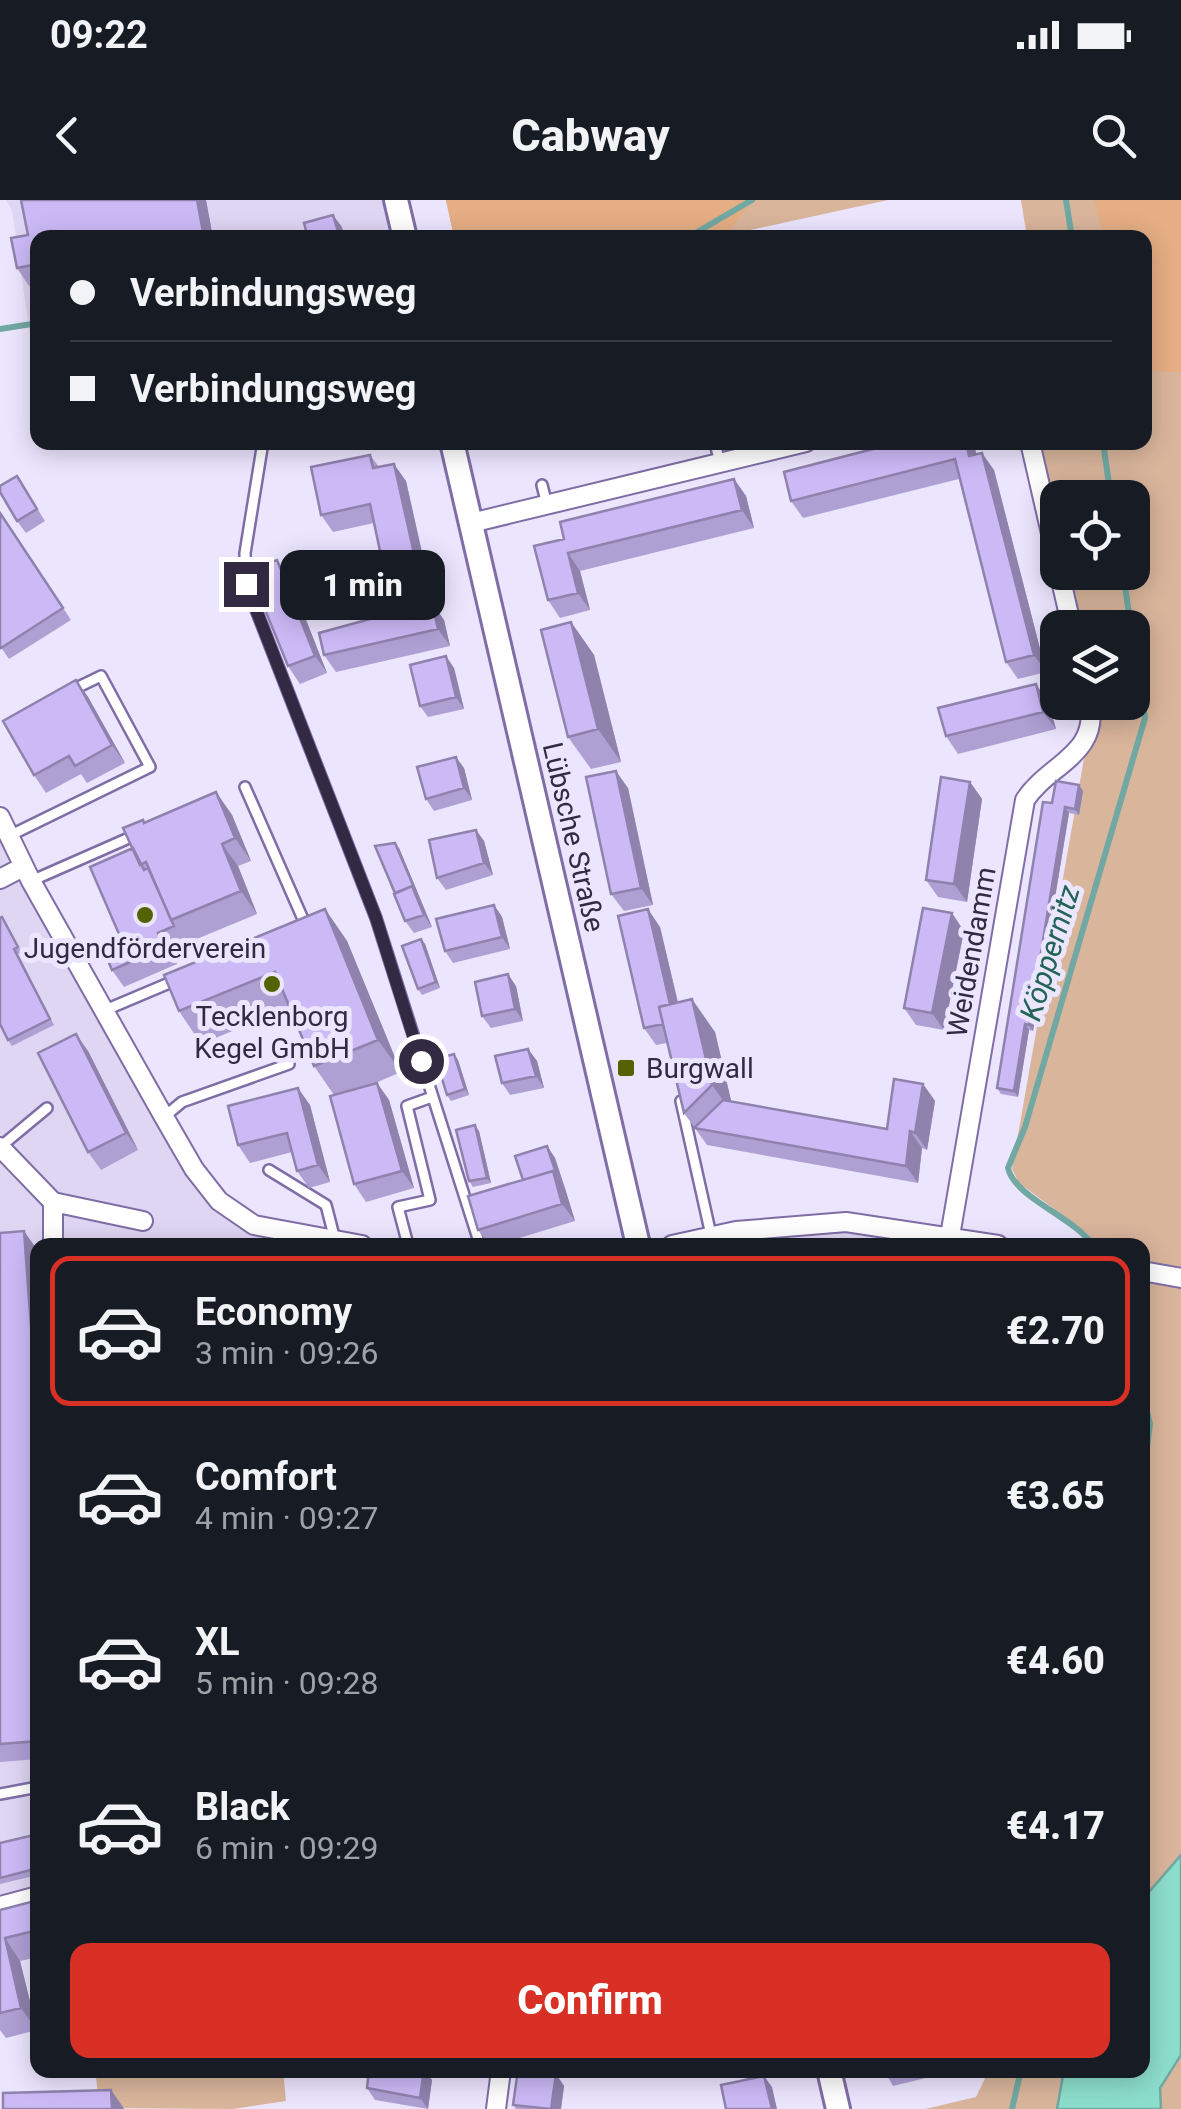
<!DOCTYPE html>
<html lang="en">
<head>
<meta charset="utf-8">
<style>
  :root { --surface:#171b24; --page:#20242c; --text:#f1f3f6; --muted:#9ea1a6; --line:#363941; --accent:#d93025 }
  body { margin:0; font-family:Roboto,sans-serif; background:var(--page); color:var(--text); height:100vh; display:flex; flex-direction:column; font-size:38px; white-space:nowrap }
  * { box-sizing:border-box; margin:0 }
  p { font-size:32px; color:var(--muted) }
  .icon { flex:none; width:55px; height:55px; fill:none; stroke:currentColor; stroke-width:2; stroke-linecap:round; stroke-linejoin:round }
  .map { position:relative; flex:1; overflow:hidden }
  .details { position:absolute; left:30px; top:1038px; width:1120px; height:840px; display:flex; flex-direction:column; background:var(--surface); border-radius:20px; box-shadow:0 5px 25px #0003 }
  .details>* { flex:none }
  .guide { position:absolute; left:30px; top:30px; width:1122px; height:220px; border-radius:20px; box-shadow:0 5px 25px #0003; display:grid; align-content:center; height:220px; padding:0 40px; background:var(--surface) }
  .controls { position:absolute; left:1040px; top:280px; display:grid; gap:20px }
  .controls a { display:grid; place-items:center; width:110px; height:110px; border-radius:20px; background:var(--surface); box-shadow:0 5px 25px #0003; font-size:50px }
  .end { position:absolute; width:45px; height:45px; margin:-22px; border:12px solid #322a42; background:#fff; box-shadow:0 0 0 5px #fff }
  .from { border-radius:50% }
  .bubble { position:absolute; height:70px; border-radius:20px; background:var(--surface); box-shadow:0 5px 25px #0003; font-size:32px; font-weight:800; line-height:70px; text-align:center }
  .guide b { display:flex; align-items:center; gap:35px; height:95px; font-size:38px }
  .guide b+b { border-top:2px solid var(--line) }
  .guide i { width:25px; height:25px; background:var(--text) }
  ul { padding:18px 0 0; list-style:none }
  li { display:flex; align-items:center; gap:30px; height:150px; margin:0 20px 15px; padding:0 20px; border:5px solid transparent; border-radius:20px }
  li div { flex:1 }
  li b { display:block; font-size:38px }
  li em { font-style:normal; font-weight:800 }
  li.on { border-color:var(--accent) }
  li>.icon { width:90px; height:90px; stroke-width:1.5 }
  .button { display:flex; gap:20px; margin-top:auto; padding:20px 40px }
  .button a { flex:1; height:115px; border-radius:20px; background:var(--accent); color:#fff; font-size:40px; font-weight:800; line-height:115px; text-align:center }
  .status { display:flex; justify-content:space-between; align-items:center; height:70px; padding:0 50px; background:var(--surface); direction:ltr }
  .status svg { height:28px; fill:currentColor }
  header { display:flex; justify-content:space-between; align-items:center; height:130px; padding:0 40px; background:var(--surface); font-size:45px; font-weight:800 }
  .map>svg:first-child { display:block }
  .built { fill:#ded6f3 }
  .green { fill:#d9b59b }
  .forest { fill:#e5ae84 }
  .water { fill:#8cdecc; stroke:#71a8a3; stroke-width:2.5 }
  .lines { fill:none; stroke-linecap:round; stroke-linejoin:round }
  .stream { stroke:#71a8a3; stroke-width:6 }
  .service-casing { stroke:#7f6da6; stroke-width:14 }
  .minor-casing { stroke:#7f6da6; stroke-width:22 }
  .tertiary-casing { stroke:#7f6da6; stroke-width:28 }
  .service { stroke:#fff; stroke-width:9 }
  .minor { stroke:#fff; stroke-width:18 }
  .tertiary { stroke:#fff; stroke-width:22 }
  .wall { fill:#afa0d4 }
  .shaded-wall { fill:#8f82ad }
  .building { fill:#ccbaf7; stroke:#8f82ad; stroke-width:2.5 }
  .route { stroke:#322a42; stroke-width:12 }
  .poi-dot { fill:#556203; stroke:#ece5fe; stroke-width:4 }
  .labels { text-anchor:middle; stroke-width:10; stroke-linejoin:round; paint-order:stroke }
  .street-label { font-size:28px; fill:#322a42; stroke:#ece5fe }
  .poi-label { font-size:28px; fill:#322a42; stroke:#ece5fe }
  .water-label { font-size:30px; font-style:italic; fill:#226457; stroke:#ece5fe }
</style>
</head>
<body>
<div class="status"><b>09:22</b><svg viewBox="0 0 49 12"><path d="M0 12V9h3v3zM5 12V6h3v6zM10 12V3h3v9zM15 12V0h3v12zM26 1h20v11H26zM47 4h2v5h-2z"/></svg></div>
<header><svg class="icon" aria-label="back" viewBox="0 0 24 24"><path d="M15 5l-7 7 7 7"/></svg>Cabway<svg class="icon" aria-label="search" viewBox="0 0 24 24"><circle cx="10" cy="10" r="6"/><path d="M15 15l6 6"/></svg></header>
<div class="map">
<svg width="1181" height="1909" viewBox="0 0 1181 1909">
  <rect width="100%" height="100%" fill="#ece5fe"/>
  <path class="built" d="M6,0H396L405,37L38,38L37,141L31,142L12,10Z
    M0,617L194,969L254,1025L264,1045H38L37,1696L0,1706Z
    M846,1022L998,1045H672Z"/>
  <path class="green" d="M446,0H888L714,38L454,37Z
    M1021,0H1181V1909H925L976,1897L989,1870H1142V1045H1096L1088,1034L1019,983L1012,969L1092,513L1089,503L1132,502V428L1072,427L1059,373L1132,372V298H1058L1057,364L1030,243L1145,242V38L1027,37Z
    M95,1870H283L286,1901L233,1909L100,1908Z"/>
  <path class="forest" d="M446,0H753L726,35L715,38L454,37Z
    M1094,0H1181V172L1145,171V38L1104,37Z"/>
  <path class="water" d="M1181,1655V1855L1160,1888L1161,1909H1057L1064,1870H1142L1143,1699Z"/>
  <g class="lines">
    <path class="stream" d="M1066,0L1072,38
      M687,38L752,0
      M0,129L38,123
      M1103,242L1111,298
      M1123,372L1131,428
      M1093,1045C1075,1018 1014,997 1008,968L1025,927L1145,518L1132,437
      M1142,1191L1150,1224L1142,1285
      M1012,1909L1021,1870"/>
    <defs>
      <path id="service" d="M263,242L245,353L246,384L376,718L480,1045
        M715,243L720,263
        M542,285L547,305
        M245,587L306,726L304,727
        M9,636L150,567L101,476L70,491
        M31,681L138,634
        M103,811L174,781
        M681,901L711,1035
        M164,917L182,902L289,864
        M0,947L47,908
        M269,970L326,1005L335,1040
        M408,1045L398,1007L430,1000L407,906L432,897
        M0,1594L38,1587"/>
      <path id="minor" d="M1030,242L1058,364
        M471,323L806,242
        M1059,372L1072,428
        M0,617L31,681L164,917L194,969L219,1001L254,1025L362,1045
        M0,679L23,667
        M0,947L53,1002L143,1021
        M53,1002V1045
        M950,1036L1025,600C1047,565 1101,554 1089,502
        M672,1045L736,1031L846,1022L998,1045
        M1142,1071L1181,1078
        M0,1706L38,1696
        M496,1909L501,1870"/>
      <path id="tertiary" d="M396,0L405,38
        M452,242L638,1045
        M829,1870L838,1909"/>
    </defs>
    <use href="#service" class="service-casing"/>
    <use href="#minor" class="minor-casing"/>
    <use href="#tertiary" class="tertiary-casing"/>
    <use href="#service" class="service"/>
    <use href="#minor" class="minor"/>
    <use href="#tertiary" class="tertiary"/>
  </g>
  <path class="wall" d="M21,0H206L213,38H38V84L29,86L17,68L28,35Z
    M363,242H384L366,247Z
    M900,242H972L976,254L994,270L1046,472L1018,479L1006,462L959,279L803,318L791,301Z
    M370,255L379,267L406,281L427,375L395,382L383,365L374,323L333,332L321,315Z
    M17,276L45,321L26,333L17,321Z
    M734,279L746,296L754,328L580,371L590,410L560,418L548,400L564,339Z
    M0,312L71,420L9,459L0,446Z
    M289,377L327,473L300,484L288,466Z
    M444,420L450,446L336,472L324,455Z
    M571,422L594,455L621,562L591,569L568,537Z
    M454,468L464,509L428,517L420,506Z
    M76,480L88,497L125,563L87,583L81,574L46,593L34,575Z
    M1048,501L1056,529L958,554L946,536Z
    M464,568L472,600L434,611L426,599Z
    M970,582L982,599L967,702L938,697L926,680Z
    M1079,585L1083,591L1079,615L1069,613L1033,831L1029,830L1018,897L1001,894L997,888L1052,603Z
    M628,588L653,705L624,711L611,694Z
    M216,592L232,615L251,661L238,666L257,714L170,750L177,764L124,787L112,770L122,741L133,648L145,623Z
    M476,630L484,641L493,675L446,690L437,678Z
    M399,648L432,727L414,733L405,721Z
    M494,705L502,717L510,749L453,763L445,751Z
    M325,709L347,741L401,872L373,884L377,883L389,900L414,988L366,1002L354,984L334,895L314,866L290,807L201,844L179,811Z
    M2,717L22,753L18,754L54,825L12,846L8,840Z
    M660,727L678,802L715,832L731,901L887,929L923,884L935,901L927,950L922,948L918,983L707,945L684,913L667,843L656,845L644,828Z
    M964,731L944,830L916,825L904,808Z
    M421,739L425,744L440,788L422,795L418,789Z
    M516,786L523,821L491,828L482,816Z
    M528,849L537,861L544,888L510,895L502,883Z
    M88,851L138,950L101,970L88,952Z
    M458,860L469,895L451,901L447,895Z
    M310,905L330,982L309,988L297,971L292,952L250,963L238,945Z
    M479,931L491,983L473,987L469,981Z
    M547,946L555,958L575,1021L497,1045H489L478,1030L523,980Z
    M0,1033L36,1048L38,1070V1559L0,1562Z
    M38,1634V1675L0,1684V1643Z
    M38,1700V1757L20,1761L37,1830L6,1838L0,1830V1710Z
    M884,1870H924L926,1878L893,1886Z
    M556,1874L564,1886L561,1909H516L513,1905Z
    M432,1880L428,1909L375,1900L367,1888Z"/>
  <path class="shaded-wall" d="M197,0H206L213,38H207L203,32Z
    M333,15L342,27L345,38H340Z
    M966,242H972L974,244L981,273L969,256Z
    M982,253L994,270L1046,472L1034,455Z
    M394,264L406,281L427,375L415,358Z
    M734,279L746,296L754,328L742,310Z
    M568,353L580,371L590,410L578,393Z
    M277,360L289,377L327,473L315,456Z
    M432,402L444,420L450,446L438,429Z
    M571,422L594,455L621,562L598,529Z
    M446,456L454,468L464,509L456,497Z
    M76,480L88,497L125,563L112,545Z
    M1036,484L1048,501L1056,529L1043,512Z
    M456,557L464,568L472,600L464,588Z
    M616,571L628,588L653,705L641,688Z
    M970,582L982,599L967,702L954,684Z
    M1079,585L1083,591L1079,615L1075,609Z
    M216,592L232,615L251,661L235,638Z
    M1065,607L1069,613L1033,831L1029,825Z
    M476,630L484,641L493,675L484,663Z
    M395,643L399,648L432,727L424,715Z
    M222,644L238,666L257,714L241,691Z
    M494,705L502,717L510,749L502,737Z
    M325,709L347,741L401,872L378,840Z
    M648,709L660,727L686,838L674,821Z
    M952,713L964,731L944,830L932,813Z
    M158,733L170,750L177,764L164,747Z
    M421,739L425,744L440,788L436,782Z
    M508,774L516,786L523,821L515,809Z
    M692,799L715,832L735,917L712,885Z
    M1025,824L1029,830L1018,897L1014,891Z
    M76,834L88,851L138,950L126,933Z
    M528,849L537,861L544,888L536,876Z
    M454,854L458,860L469,895L465,889Z
    M377,883L389,900L414,988L402,971Z
    M923,884L935,901L927,950L915,933Z
    M298,888L310,905L330,982L318,965Z
    M475,925L479,931L491,983L487,978Z
    M910,931L922,948L918,983L906,966Z
    M547,946L555,958L565,988L557,976Z
    M553,971L565,988L575,1021L562,1004Z
    M24,1031L36,1048L38,1070V1223Z
    M5,1738L20,1761L37,1830L21,1808Z
    M424,1870H425L432,1880L428,1909L420,1898Z
    M556,1874L564,1886L561,1909H551Z
    M764,1876L772,1887L777,1909H772Z
    M111,1890L123,1907L124,1909H112Z"/>
  <path class="building" d="M21,0H197L203,32L174,38H38V64L17,68L11,38L28,35Z
    M333,15L340,38H308L304,23Z
    M900,242H966L969,256L982,253L1034,455L1006,462L955,259L791,301L784,272Z
    M370,255L373,268L394,264L415,358L383,365L370,304L321,315L311,267Z
    M17,276L37,309L17,321L0,292V286Z
    M734,279L742,310L568,353L578,393L548,400L534,346L564,339L560,322Z
    M0,313L63,408L1,448L0,446Z
    M277,360L315,456L288,466L249,370Z
    M432,402L438,429L324,455L319,433Z
    M571,422L598,529L568,537L541,430Z
    M446,456L456,497L420,506L410,465Z
    M76,480L112,545L75,566L69,556L34,575L3,521Z
    M1036,484L1043,512L946,536L938,508Z
    M456,557L464,588L426,599L417,567Z
    M616,571L641,688L611,694L586,577Z
    M941,577L970,582L954,684L926,680Z
    M1056,581L1079,585L1075,609L1065,607L1029,825L1025,824L1014,891L997,888L1043,602L1052,603Z
    M216,592L235,638L222,644L241,691L171,720L146,662L140,665L123,628L143,620L144,623Z
    M476,630L484,663L437,678L429,640Z
    M395,643L416,692L412,686L395,693L375,646Z
    M133,648L144,670L148,668L174,726L158,733L164,747L112,770L103,749L122,741L90,667Z
    M412,686L424,715L405,721L394,694Z
    M494,705L502,737L445,751L436,719Z
    M923,708L952,713L932,813L904,808Z
    M325,709L378,840L314,866L275,772L179,811L164,775Z
    M648,709L670,804L659,807L663,824L644,828L618,716Z
    M2,717L18,747L14,749L50,819L8,840L0,824V718Z
    M421,739L436,782L418,789L402,746Z
    M508,774L515,809L482,816L475,782Z
    M692,799L712,885L684,913L659,807Z
    M76,834L126,933L88,952L38,853Z
    M528,849L536,876L502,883L495,856Z
    M454,854L465,889L447,895L436,859Z
    M894,879L923,884L915,933L910,931L906,966L694,928L723,900L887,929Z
    M377,883L402,971L354,984L330,896Z
    M298,888L318,965L297,971L287,933L238,945L228,906Z
    M475,925L487,978L469,981L456,930Z
    M547,946L557,976L553,971L523,980L515,956Z
    M553,971L562,1004L478,1030L468,996Z
    M24,1031L38,1223V1541L0,1544V1033Z
    M38,1634V1668L0,1678V1643Z
    M38,1700V1730L5,1738L21,1808L0,1813V1710Z
    M369,1870H424L420,1898L367,1888Z
    M518,1870L556,1874L551,1909L513,1905Z
    M884,1870H901L885,1874Z
    M764,1876L772,1909H726L721,1885Z
    M111,1890L112,1909H3V1893Z"/>
  <g class="lines">
    <path class="route" d="M246,384L376,718L421,861"/>
  </g>
  <g class="poi-dot">
    <circle cx="145" cy="715" r="10"/>
    <circle cx="272" cy="784" r="10"/>
    <rect x="616" y="858" width="20" height="20" rx="5"/>
  </g>
  <g class="labels">
    <g class="street-label">
      <text transform="translate(574 637) rotate(77)" y="10">Lübsche Straße</text>
      <text transform="translate(971 752) rotate(-80)" y="10">Weidendamm</text>
    </g>
    <g class="poi-label">
      <text x="145" y="758">Jugendförderverein</text>
      <text x="272" y="826">Tecklenborg<tspan x="272" dy="32">Kegel GmbH</tspan></text>
      <text x="646" y="878" text-anchor="start">Burgwall</text>
    </g>
    <g class="water-label">
      <text transform="translate(1050 753) rotate(-73)" y="10">Köppernitz</text>
    </g>
  </g>
</svg>
<div class="controls">
<a><svg class="icon" aria-label="locate" viewBox="0 0 24 24"><circle cx="12" cy="12" r="6"/><path d="M12 2v4M12 18v4M2 12h4M18 12h4"/></svg></a>
<a><svg class="icon" aria-label="layers" viewBox="0 0 24 24"><path d="M12 4l9 5-9 5-9-5zM3 14l9 5 9-5"/></svg></a>
</div>
<i class="end from" style="left:421px;top:861px"></i>
<i class="end" style="left:246px;top:384px"></i>
<div class="bubble" style="left:280px;top:350px;width:165px">1 min</div>
<div class="guide">
<b><i class="from"></i>Verbindungsweg</b>
<b><i></i>Verbindungsweg</b>
</div>
<section class="details">
<ul>
<li class="on"><svg class="icon" aria-label="car" viewBox="0 0 24 24"><path d="M5 17H2v-5l4-1 3-4h7l3 4 3 1v5h-3M9 17h6M6 11h13"/><circle cx="7" cy="17" r="2"/><circle cx="17" cy="17" r="2"/></svg><div><b>Economy</b><p>3 min · 09:26</p></div><em>€2.70</em></li>
<li><svg class="icon" aria-label="car" viewBox="0 0 24 24"><path d="M5 17H2v-5l4-1 3-4h7l3 4 3 1v5h-3M9 17h6M6 11h13"/><circle cx="7" cy="17" r="2"/><circle cx="17" cy="17" r="2"/></svg><div><b>Comfort</b><p>4 min · 09:27</p></div><em>€3.65</em></li>
<li><svg class="icon" aria-label="car" viewBox="0 0 24 24"><path d="M5 17H2v-5l4-1 3-4h7l3 4 3 1v5h-3M9 17h6M6 11h13"/><circle cx="7" cy="17" r="2"/><circle cx="17" cy="17" r="2"/></svg><div><b>XL</b><p>5 min · 09:28</p></div><em>€4.60</em></li>
<li><svg class="icon" aria-label="car" viewBox="0 0 24 24"><path d="M5 17H2v-5l4-1 3-4h7l3 4 3 1v5h-3M9 17h6M6 11h13"/><circle cx="7" cy="17" r="2"/><circle cx="17" cy="17" r="2"/></svg><div><b>Black</b><p>6 min · 09:29</p></div><em>€4.17</em></li>
</ul>
<div class="button"><a>Confirm</a></div>
</section>
</div>
</body>
</html>
